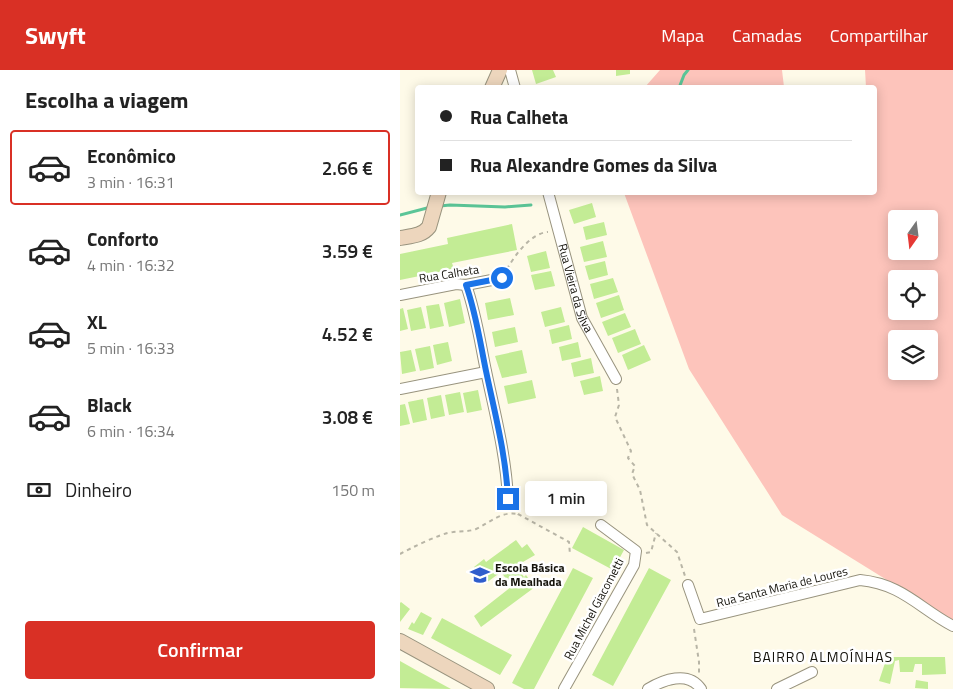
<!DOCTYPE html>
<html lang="pt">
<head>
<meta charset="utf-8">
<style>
  :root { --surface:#fff; --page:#f2f2f2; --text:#222; --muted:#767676; --line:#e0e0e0; --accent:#d93025 }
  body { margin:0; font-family:"Titillium Web",sans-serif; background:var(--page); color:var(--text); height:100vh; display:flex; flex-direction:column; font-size:19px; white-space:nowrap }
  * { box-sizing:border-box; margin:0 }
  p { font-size:16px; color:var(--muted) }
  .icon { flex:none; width:28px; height:28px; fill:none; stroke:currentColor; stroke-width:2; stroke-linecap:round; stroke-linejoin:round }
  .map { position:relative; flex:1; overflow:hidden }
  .drawer { display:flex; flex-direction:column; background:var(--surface); width:400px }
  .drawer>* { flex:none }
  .banner { position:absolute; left:15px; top:15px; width:462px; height:110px; border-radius:5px; box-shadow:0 2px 12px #0003; display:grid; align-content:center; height:110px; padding:0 25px; background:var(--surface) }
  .needle { width:32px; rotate:194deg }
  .tools { position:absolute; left:488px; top:140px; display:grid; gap:10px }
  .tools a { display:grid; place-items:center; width:50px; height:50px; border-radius:5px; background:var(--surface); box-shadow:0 2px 12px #0003; font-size:25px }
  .end { position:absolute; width:22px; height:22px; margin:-11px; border:6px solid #1a73e8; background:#fff; box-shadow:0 0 0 2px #fff }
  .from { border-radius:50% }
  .bubble { position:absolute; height:35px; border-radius:5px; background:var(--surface); box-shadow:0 2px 12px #0003; font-size:16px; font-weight:600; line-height:35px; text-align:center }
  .banner b { display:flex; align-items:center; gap:18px; height:48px; font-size:19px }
  .banner b+b { border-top:1px solid var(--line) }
  .banner i { width:12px; height:12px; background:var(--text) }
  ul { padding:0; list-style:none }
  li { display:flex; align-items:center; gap:15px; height:75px; margin:0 10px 8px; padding:0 15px; border:2px solid transparent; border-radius:5px }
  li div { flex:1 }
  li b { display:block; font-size:19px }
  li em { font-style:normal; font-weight:600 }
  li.current { border-color:var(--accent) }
  li>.icon { width:45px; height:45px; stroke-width:1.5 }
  h2 { padding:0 25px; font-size:22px; line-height:60px }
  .pay { display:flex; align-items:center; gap:12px; height:55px; padding:0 25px; font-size:19px }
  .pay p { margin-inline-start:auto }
  .button { display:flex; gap:10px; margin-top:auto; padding:10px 25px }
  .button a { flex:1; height:58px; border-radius:5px; background:var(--accent); color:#fff; font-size:20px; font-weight:600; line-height:58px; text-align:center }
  header { display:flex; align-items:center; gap:30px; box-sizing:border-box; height:70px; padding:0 25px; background:var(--accent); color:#fff }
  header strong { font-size:24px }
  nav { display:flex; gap:28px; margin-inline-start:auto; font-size:18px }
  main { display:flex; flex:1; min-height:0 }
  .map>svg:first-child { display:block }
  .green { fill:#fdc4bb; fill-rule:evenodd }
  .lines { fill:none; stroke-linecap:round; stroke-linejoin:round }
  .stream { stroke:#5bc597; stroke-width:3 }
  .building { fill:#c3ec95 }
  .street-casing { stroke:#98937e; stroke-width:12 }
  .secondary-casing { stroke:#98937e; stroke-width:16 }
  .path { stroke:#b8b5a6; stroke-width:2; stroke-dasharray:4 4; stroke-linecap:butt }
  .street { stroke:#fff; stroke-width:10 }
  .secondary { stroke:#edd6bd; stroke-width:14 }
  .route { stroke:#1a73e8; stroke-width:6 }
  .labels { text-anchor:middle; stroke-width:5; stroke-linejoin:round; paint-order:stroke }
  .street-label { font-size:12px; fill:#15130c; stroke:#fff }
  .poi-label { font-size:12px; font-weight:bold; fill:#15130c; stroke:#fff; text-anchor:start }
  .neighbourhood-label { font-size:14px; letter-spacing:1px; fill:#15130c; stroke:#fff }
</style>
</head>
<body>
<header>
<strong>Swyft</strong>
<nav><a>Mapa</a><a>Camadas</a><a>Compartilhar</a></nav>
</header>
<main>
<section class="drawer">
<h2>Escolha a viagem</h2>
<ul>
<li class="current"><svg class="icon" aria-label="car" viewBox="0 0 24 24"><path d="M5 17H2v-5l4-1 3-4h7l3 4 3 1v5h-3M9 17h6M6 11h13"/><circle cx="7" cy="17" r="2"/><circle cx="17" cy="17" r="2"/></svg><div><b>Econômico</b><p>3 min · 16:31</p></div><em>2.66 €</em></li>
<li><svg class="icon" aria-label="car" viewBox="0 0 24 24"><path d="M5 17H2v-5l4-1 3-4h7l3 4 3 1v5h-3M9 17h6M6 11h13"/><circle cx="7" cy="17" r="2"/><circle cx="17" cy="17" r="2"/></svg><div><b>Conforto</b><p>4 min · 16:32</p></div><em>3.59 €</em></li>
<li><svg class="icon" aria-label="car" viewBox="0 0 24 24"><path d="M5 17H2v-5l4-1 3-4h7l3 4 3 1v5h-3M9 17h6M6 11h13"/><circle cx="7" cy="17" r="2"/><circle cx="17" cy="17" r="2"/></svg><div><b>XL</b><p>5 min · 16:33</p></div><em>4.52 €</em></li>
<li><svg class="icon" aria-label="car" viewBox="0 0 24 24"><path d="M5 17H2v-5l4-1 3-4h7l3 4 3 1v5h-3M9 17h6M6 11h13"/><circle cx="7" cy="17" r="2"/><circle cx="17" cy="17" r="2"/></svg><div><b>Black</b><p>6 min · 16:34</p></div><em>3.08 €</em></li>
</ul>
<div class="pay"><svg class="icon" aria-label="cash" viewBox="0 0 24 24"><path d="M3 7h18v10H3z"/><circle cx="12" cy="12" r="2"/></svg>Dinheiro<p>150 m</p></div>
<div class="button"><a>Confirmar</a></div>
</section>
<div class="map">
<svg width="553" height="619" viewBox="0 0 553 619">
  <rect width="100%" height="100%" fill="#fefae8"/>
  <path class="green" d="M260,0H382L384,17H245Z
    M465,0H553V551L382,445L289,299L224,123L475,122V18L466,17ZM496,149H529V181H496ZM496,209H529V241H496ZM496,269H529V301H496Z"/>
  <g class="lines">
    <path class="stream" d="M279,18L284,5L288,0
      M40,136L50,135L105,137L131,135
      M0,145L31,137"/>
  </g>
  <path class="building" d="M132,0H153L156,7L136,14Z
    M216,0H230V4L216,6Z
    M192,133L196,147L174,154L169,140Z
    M204,152L207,165L186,170L183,157Z
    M112,154L117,180L52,193L54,199L0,210V184L48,174L47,168Z
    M203,171L207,187L184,192L180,177Z
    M146,181L150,198L131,202L127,186Z
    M205,191L208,205L189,210L185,196Z
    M151,201L155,216L135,220L131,205Z
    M213,208L218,222L194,229L190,214Z
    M219,225L224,240L201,248L196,233Z
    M110,228L114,245L88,250L85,233Z
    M60,229L65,253L49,257L44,233Z
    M39,234L44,256L30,259L26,236Z
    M21,237L26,258L11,261L7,240Z
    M161,237L165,252L145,257L141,242Z
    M3,238L8,259L0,261V239Z
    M225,243L231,257L208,266L202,252Z
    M169,255L172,269L152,274L149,260Z
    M115,257L118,272L95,277L92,262Z
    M235,259L241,274L218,283L212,268Z
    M48,272L52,291L37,295L33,275Z
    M178,272L181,287L162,291L159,277Z
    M244,275L251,290L228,300L222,285Z
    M30,276L34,298L20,301L15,279Z
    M11,280L16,301L2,304L0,282Z
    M122,280L127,303L102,308L95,286Z
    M191,288L194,303L174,307L171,293Z
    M200,306L203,321L184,325L180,311Z
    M132,310L136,328L108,334L104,316Z
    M78,320L82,340L67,343L63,323Z
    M60,322L64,342L49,345L45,325Z
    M41,325L45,346L31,349L27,328Z
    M23,329L27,350L13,353L8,332Z
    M5,334L10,354L0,356V335Z
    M183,457L224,480L213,500L172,478Z
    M116,470L122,478L127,474L135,485L116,496L124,507L126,505L135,517L81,557L74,546L116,513L114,510L110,514L101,502L86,513L74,497L84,489L86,492Z
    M173,498L193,508L134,619H124L112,613Z
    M249,498L271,510L213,616L192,605Z
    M1,532L10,539L0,552V533Z
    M21,542L32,548L23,565L8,559L12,552L14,554Z
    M42,548L112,585L100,605L31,568Z
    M487,587H545L546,604L522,605V594H515L513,602H500L499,590L495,591L490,614L479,611Z
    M0,591L16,600L51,619L0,618Z
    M516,610L528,612V619L515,618Z"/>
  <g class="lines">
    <defs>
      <g id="street">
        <path d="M110,0L115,18"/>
        <path id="s1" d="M148,122L182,248L216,309"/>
        <path d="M66,215C76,243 80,272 86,301C95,344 106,385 108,429"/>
        <path d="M0,225L56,214L66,215L102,208"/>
        <path d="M0,319L86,302"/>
        <path d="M288,515L300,549L460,510C502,514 519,538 553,556"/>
        <path d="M164,619L234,495L236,481L201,455"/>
        <path d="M248,619C263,610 288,600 301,619"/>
        <path d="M377,619L412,602"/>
      </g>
      <path id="secondary" d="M92,18L100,0
        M0,168C11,166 22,166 29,157L39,122
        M0,571L87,619"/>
    </defs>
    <use href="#street" class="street-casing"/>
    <use href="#secondary" class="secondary-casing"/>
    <path class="path" d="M107,199C115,185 131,163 148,162
      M217,319L219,335L215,347L231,381L228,388L235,396L232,404L240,420L247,455L277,482L285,506
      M114,437L118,444L169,472L170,485
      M246,483L251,482L256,463
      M0,484C11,478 41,463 53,462C62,461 68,462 76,459C91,452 101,441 118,444
      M294,559L299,592V604"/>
    <use href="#street" class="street"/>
    <use href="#secondary" class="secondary"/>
  </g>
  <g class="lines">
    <path class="route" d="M102,208L66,215C76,243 80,272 86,301C95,344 106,385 108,429"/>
  </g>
  <defs>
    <symbol id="school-bare" viewBox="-9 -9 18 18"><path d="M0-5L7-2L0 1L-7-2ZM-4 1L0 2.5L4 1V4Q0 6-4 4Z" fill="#2f5dcc" stroke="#fff" stroke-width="2.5" paint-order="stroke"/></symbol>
  </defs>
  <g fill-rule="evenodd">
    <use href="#school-bare" x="66" y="491" width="28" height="28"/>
  </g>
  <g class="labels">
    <g class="street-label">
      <text transform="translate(49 204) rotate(-9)" y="4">Rua Calheta</text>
      <text dy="4" stroke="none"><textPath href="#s1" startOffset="100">Rua Vieira da Silva</textPath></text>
      <text transform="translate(382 517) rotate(-14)" y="4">Rua Santa Maria de Loures</text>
      <text transform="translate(194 539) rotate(-62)" y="4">Rua Michel Giacometti</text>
    </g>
    <g class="poi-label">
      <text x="95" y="502">Escola Básica<tspan x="95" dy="14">da Mealhada</tspan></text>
    </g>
    <g class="neighbourhood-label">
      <text x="423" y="592">BAIRRO ALMOÍNHAS</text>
    </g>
  </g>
</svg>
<div class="tools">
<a><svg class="needle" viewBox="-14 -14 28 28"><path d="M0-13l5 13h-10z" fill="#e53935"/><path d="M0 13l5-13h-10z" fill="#767676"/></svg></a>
<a><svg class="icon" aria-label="locate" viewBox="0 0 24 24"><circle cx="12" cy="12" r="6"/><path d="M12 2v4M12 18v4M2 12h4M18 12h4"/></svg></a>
<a><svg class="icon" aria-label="layers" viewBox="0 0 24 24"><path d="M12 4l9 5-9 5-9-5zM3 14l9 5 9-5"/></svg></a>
</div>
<i class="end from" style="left:102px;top:208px"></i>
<i class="end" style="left:108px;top:429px"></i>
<div class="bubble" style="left:125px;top:411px;width:82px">1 min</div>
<div class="banner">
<b><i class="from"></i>Rua Calheta</b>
<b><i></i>Rua Alexandre Gomes da Silva</b>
</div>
</div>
</main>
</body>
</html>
